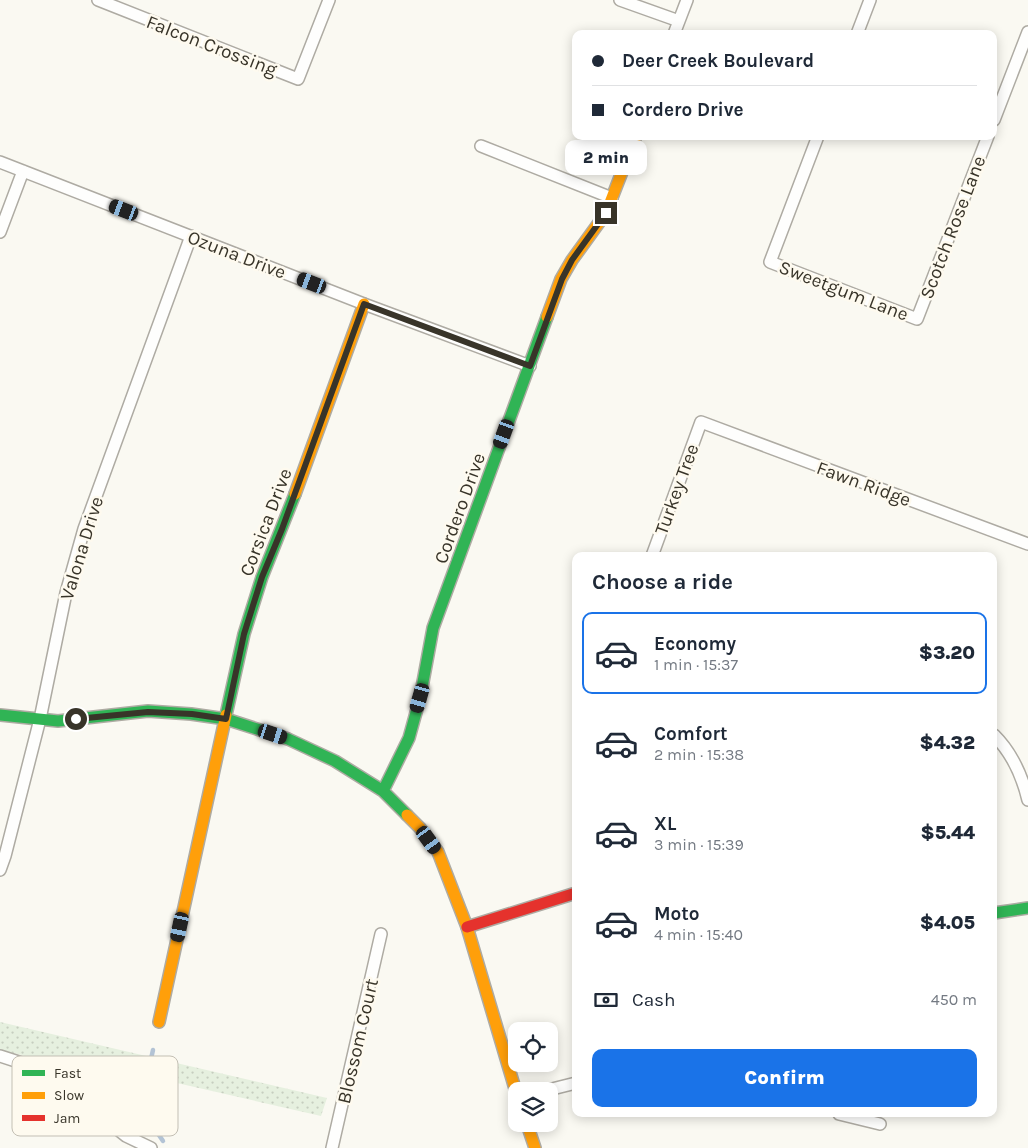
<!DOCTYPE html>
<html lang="en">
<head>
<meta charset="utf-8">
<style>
  :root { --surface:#fff; --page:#f2f2f3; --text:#1f2937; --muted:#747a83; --line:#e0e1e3; --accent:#1a73e8 }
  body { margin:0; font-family:Karla,sans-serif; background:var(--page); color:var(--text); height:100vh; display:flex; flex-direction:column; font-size:19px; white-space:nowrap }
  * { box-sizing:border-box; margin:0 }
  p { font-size:16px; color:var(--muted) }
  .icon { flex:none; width:28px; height:28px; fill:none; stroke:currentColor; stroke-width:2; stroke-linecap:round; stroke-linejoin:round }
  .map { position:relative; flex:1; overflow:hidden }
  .drawer { position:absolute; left:572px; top:552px; width:425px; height:565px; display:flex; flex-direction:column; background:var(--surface); border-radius:10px; box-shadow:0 2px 12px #0003 }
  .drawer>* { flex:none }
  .banner { position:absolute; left:572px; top:30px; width:425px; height:110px; border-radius:10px; box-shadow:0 2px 12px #0003; display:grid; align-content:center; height:110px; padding:0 20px; background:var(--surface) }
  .controls { position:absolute; left:508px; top:1022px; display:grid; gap:10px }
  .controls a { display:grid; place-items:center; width:50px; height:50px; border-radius:10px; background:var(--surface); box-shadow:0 2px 12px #0003; font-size:25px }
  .end { position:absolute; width:22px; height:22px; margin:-11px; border:6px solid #383429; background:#fff; box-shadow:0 0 0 2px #fff }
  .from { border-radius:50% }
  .bubble { position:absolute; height:35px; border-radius:10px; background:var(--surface); box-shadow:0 2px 12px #0003; font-size:16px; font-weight:800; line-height:35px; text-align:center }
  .car { position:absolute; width:15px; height:30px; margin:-15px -8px; border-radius:6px; box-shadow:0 0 4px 1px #0007; background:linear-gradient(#222 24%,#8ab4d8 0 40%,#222 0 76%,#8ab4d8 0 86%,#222 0) }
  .banner b { display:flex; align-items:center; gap:18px; height:48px; font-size:19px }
  .banner b+b { border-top:1px solid var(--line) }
  .banner i { width:12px; height:12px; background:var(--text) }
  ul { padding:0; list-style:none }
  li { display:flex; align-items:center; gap:15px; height:82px; margin:0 10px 8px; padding:0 10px; border:2px solid transparent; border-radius:10px }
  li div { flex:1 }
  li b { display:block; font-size:19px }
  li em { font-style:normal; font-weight:800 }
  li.active { border-color:var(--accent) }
  li>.icon { width:45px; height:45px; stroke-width:1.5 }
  h2 { padding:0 20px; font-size:22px; line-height:60px }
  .pay { display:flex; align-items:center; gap:12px; height:55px; padding:0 20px; font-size:19px }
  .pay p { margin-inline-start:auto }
  .action { display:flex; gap:10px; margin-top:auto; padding:10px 20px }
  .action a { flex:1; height:58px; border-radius:10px; background:var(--accent); color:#fff; font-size:20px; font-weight:800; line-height:58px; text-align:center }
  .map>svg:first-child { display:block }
  .grass { fill:url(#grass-dots) }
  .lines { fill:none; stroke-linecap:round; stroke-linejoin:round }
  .stream { stroke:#b3c3d5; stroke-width:4.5 }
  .street-casing { stroke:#aeaba3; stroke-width:14 }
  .fast-casing { stroke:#aeaba3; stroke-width:14 }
  .slow-casing { stroke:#aeaba3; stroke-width:14 }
  .jam-casing { stroke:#aeaba3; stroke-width:14 }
  .street { stroke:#fefefd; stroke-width:11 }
  .fast { stroke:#30b455; stroke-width:11 }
  .slow { stroke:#ff9f0a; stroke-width:11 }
  .jam { stroke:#e5322d; stroke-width:11 }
  .route { stroke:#383429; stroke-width:6 }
  .labels { text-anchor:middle; stroke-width:5; stroke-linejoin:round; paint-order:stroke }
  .street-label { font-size:19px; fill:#383429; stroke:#fefaef }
  .key { fill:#fefaef; stroke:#c3bfb4; stroke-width:1 }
  .key-label { font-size:14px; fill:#383429 }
</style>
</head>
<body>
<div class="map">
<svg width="1028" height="1148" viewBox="0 0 1028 1148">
  <defs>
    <pattern id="grass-dots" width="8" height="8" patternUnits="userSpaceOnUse" patternTransform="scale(1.25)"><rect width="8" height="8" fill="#e6f0df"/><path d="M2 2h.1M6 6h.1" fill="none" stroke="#c6cebf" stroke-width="1.8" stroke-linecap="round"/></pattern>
  </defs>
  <rect width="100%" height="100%" fill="#faf9f2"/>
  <path class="grass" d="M0,1022L327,1098L321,1116L155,1078L152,1134L132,1125L116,1111L22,1055L0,1050Z"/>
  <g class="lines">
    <path class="stream" d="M153,1050L142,1099L144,1113L163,1141"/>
    <defs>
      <path id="street" d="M98,0L298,79L329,0
        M620,0L679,21
        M674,34L687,0
        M857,34L870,0
        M994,120L1028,32
        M818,136L770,262L917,319L988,136
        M481,146L612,198
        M0,162L364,304L530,366
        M0,232L23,171
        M652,556L701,422L1028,544
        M994,735C1012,753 1022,775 1028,800
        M0,870L5,856L40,719L66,593L84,529L191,236
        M0,1056L31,1066L81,1100L126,1136L151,1148
        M544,1091L576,1083
        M839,1114L880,1124
        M332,1148L381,934"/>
      <path id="fast" d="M0,715L58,721L148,711L191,714L226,719L288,739L335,761L383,791L407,815
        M226,715L244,634L262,577L295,494
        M383,791L409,738L420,698L433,628L547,317
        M994,913L1028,908"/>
      <path id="slow" d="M547,317L561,279L572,260L606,213L636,136
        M295,494L364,304
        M407,815L420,828L438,852L467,927L516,1092
        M159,1022L226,715
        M527,1124L535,1148"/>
      <path id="jam" d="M467,927L576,893"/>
    </defs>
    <use href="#street" class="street-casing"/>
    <use href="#fast" class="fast-casing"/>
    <use href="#slow" class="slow-casing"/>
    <use href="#jam" class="jam-casing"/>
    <use href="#street" class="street"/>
    <use href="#fast" class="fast"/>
    <use href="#slow" class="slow"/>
    <use href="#jam" class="jam"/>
  </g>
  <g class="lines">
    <path class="route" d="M76,719L148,712L192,714L226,719L244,634L262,577L282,529L364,304L530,366L562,279L572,260L606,213"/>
  </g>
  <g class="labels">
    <g class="street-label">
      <text transform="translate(212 45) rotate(21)" y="7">Falcon Crossing</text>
      <text transform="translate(952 227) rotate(-69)" y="7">Scotch Rose Lane</text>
      <text transform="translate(237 254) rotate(21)" y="7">Ozuna Drive</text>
      <text transform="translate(844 290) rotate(21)" y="7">Sweetgum Lane</text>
      <text transform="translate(864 483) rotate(20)" y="7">Fawn Ridge</text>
      <text transform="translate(676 489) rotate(-70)" y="7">Turkey Tree</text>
      <text transform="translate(459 508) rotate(-70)" y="7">Cordero Drive</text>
      <text transform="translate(265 522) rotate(-69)" y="7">Corsica Drive</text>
      <text transform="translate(81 548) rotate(-73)" y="7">Valona Drive</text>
      <text transform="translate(357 1041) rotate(-77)" y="7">Blossom Court</text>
    </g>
  </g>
  <rect x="12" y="1056" width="166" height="80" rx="8" class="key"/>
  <rect x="22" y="1070" width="23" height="6" fill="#30b455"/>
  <rect x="22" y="1092" width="23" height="7" fill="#ff9f0a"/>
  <rect x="22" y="1115" width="23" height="6" fill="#e5322d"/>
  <g class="key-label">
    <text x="54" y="1078">Fast</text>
    <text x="54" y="1100">Slow</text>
    <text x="54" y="1123">Jam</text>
  </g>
</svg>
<div class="controls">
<a><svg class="icon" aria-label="locate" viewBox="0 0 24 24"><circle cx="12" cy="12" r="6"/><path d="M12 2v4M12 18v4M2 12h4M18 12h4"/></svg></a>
<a><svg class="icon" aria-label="layers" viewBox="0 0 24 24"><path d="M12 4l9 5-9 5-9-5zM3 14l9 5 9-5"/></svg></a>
</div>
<i class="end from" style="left:76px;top:719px"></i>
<i class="end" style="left:606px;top:213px"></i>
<div class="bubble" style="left:565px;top:140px;width:82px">2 min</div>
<i class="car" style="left:124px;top:210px;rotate:291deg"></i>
<i class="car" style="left:312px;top:283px;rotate:291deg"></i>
<i class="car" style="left:504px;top:434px;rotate:200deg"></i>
<i class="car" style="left:420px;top:698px;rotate:196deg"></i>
<i class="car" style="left:273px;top:734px;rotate:108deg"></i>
<i class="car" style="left:429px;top:840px;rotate:144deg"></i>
<i class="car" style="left:180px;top:927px;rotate:192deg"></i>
<div class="banner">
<b><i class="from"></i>Deer Creek Boulevard</b>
<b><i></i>Cordero Drive</b>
</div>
<section class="drawer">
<h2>Choose a ride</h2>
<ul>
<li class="active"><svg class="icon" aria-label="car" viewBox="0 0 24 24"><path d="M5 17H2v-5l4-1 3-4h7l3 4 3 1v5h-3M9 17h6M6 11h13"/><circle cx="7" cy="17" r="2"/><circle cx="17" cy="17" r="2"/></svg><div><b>Economy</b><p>1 min · 15:37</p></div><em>$3.20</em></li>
<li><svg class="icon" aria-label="car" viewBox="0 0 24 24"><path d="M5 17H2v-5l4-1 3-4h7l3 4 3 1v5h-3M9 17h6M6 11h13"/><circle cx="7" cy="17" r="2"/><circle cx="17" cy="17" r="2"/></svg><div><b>Comfort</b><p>2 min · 15:38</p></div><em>$4.32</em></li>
<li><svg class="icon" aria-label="car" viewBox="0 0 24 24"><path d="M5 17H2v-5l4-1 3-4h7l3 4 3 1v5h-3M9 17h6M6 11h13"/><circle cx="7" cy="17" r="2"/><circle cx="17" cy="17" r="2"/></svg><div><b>XL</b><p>3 min · 15:39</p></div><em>$5.44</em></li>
<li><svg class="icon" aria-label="car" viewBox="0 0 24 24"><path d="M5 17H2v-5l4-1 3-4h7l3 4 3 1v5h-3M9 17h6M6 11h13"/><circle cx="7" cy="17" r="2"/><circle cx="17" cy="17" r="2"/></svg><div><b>Moto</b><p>4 min · 15:40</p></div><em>$4.05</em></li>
</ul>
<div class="pay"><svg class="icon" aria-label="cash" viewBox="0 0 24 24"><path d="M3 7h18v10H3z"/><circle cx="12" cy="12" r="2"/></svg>Cash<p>450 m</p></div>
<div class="action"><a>Confirm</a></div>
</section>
</div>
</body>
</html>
